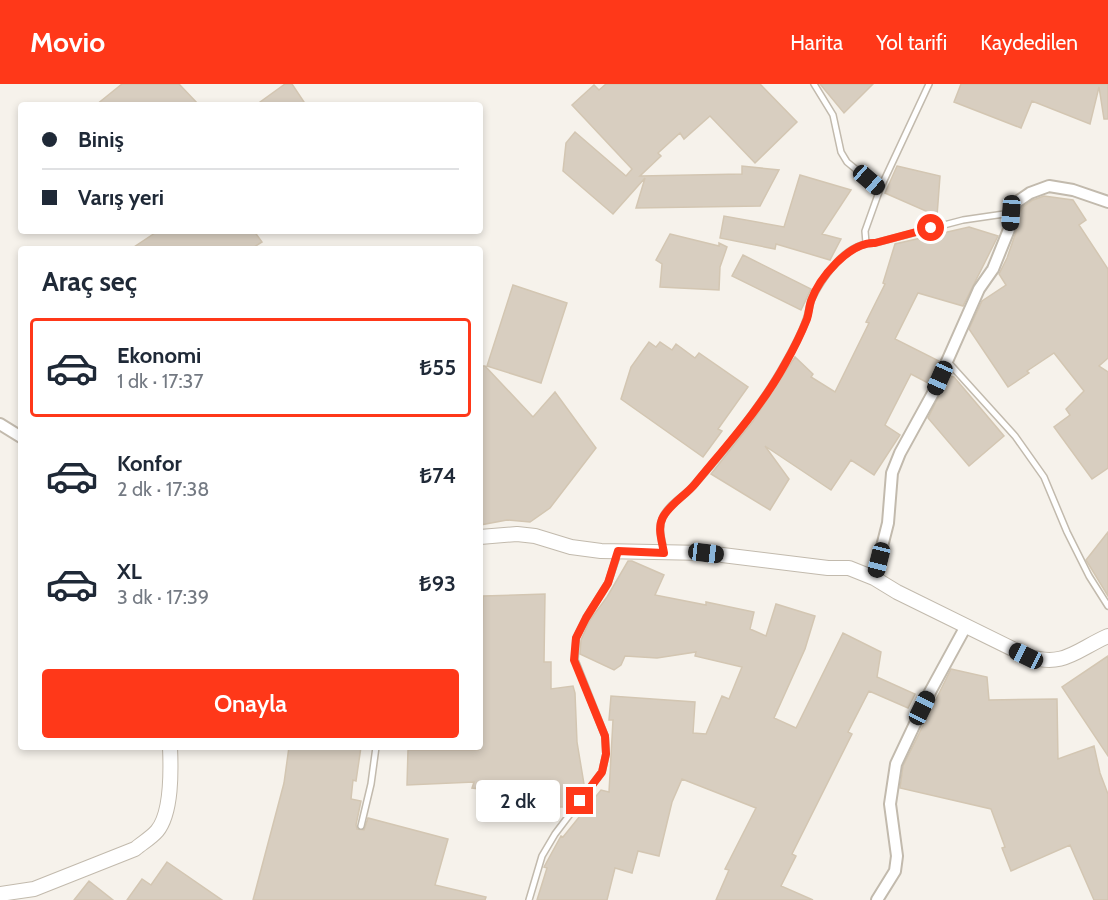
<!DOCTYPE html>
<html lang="tr">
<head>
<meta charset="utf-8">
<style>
  :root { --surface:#fff; --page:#f6f6f7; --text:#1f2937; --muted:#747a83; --line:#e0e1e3; --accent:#ff3819 }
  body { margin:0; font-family:Cabin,sans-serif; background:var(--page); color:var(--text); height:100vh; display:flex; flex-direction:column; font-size:22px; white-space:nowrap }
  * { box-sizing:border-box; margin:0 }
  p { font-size:20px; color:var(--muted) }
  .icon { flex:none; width:33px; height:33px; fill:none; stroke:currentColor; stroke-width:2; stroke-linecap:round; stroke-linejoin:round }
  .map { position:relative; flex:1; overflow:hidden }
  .panel { position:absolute; left:18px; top:162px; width:465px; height:504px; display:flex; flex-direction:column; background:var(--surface); border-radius:6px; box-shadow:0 3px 9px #0003 }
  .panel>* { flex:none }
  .top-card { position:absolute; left:18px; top:18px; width:465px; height:132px; border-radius:6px; box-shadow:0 3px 9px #0003; display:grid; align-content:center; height:132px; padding:0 24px; background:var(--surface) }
  .end { position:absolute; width:27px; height:27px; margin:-14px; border:8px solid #ff3819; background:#fff; box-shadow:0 0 0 3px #fff }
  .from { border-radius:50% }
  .bubble { position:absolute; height:42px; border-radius:6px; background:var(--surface); box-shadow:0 3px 9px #0003; font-size:20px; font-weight:600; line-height:42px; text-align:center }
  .car { position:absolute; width:18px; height:36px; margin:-18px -9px; border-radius:8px; box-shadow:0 0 4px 2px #0007; background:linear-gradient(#222 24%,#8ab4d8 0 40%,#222 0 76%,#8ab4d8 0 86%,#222 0) }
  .top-card b { display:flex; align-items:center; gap:21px; height:57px; font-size:22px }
  .top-card b+b { border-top:2px solid var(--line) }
  .top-card i { width:15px; height:15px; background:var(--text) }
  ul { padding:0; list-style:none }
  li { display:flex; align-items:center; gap:18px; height:99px; margin:0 12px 9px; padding:0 12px; border:3px solid transparent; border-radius:6px }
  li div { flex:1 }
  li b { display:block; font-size:22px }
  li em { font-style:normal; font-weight:600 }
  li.on { border-color:var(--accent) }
  li>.icon { width:54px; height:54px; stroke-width:1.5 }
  h2 { padding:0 24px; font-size:27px; line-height:72px }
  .primary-button { display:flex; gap:12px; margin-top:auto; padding:12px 24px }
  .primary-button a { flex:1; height:69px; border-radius:6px; background:var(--accent); color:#fff; font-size:24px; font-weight:600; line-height:69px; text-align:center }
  header { display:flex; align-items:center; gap:36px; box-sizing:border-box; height:84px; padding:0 30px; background:var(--accent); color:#fff }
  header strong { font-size:28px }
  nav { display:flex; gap:33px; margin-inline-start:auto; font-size:21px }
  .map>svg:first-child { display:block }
  .building { fill:#d8cec0; stroke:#d3c6b2; stroke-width:1.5 }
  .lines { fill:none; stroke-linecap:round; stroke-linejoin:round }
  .service-casing { stroke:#c2baad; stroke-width:8 }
  .minor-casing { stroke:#c2baad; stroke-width:14 }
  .tertiary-casing { stroke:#c2baad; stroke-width:16 }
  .service { stroke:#fff; stroke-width:5 }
  .minor { stroke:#fff; stroke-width:10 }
  .tertiary { stroke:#fff; stroke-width:14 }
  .route { stroke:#ff3819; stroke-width:8 }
</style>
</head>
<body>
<header>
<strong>Movio</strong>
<nav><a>Harita</a><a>Yol tarifi</a><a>Kaydedilen</a></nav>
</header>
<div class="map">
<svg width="1108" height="816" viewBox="0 0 1108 816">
  <rect width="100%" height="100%" fill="#f6f2eb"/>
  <path class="building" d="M122,0H179L199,21H96Z
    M285,0H292L306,21H256Z
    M606,0H760L797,38L755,79L710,32L684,55L680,49L658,69L661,72L640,92L742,90V82L779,86L760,122L636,124L645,94L613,130L563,87L566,59L575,48L626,92L632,85L572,21L594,1L599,6Z
    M820,0H873L844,29Z
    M961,0H1108V35H1104L1099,3L1090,40L1032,17L1021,44L954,18Z
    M897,82L940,92L937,132L885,109Z
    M800,91L851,106L822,150L841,155L830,176L776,160L775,165L720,154L724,132L784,143Z
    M1044,112L1073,116L1086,136L1079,141L1108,185V274L1099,282L1108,288V384L1092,395L1054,343L1070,331L1066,325L1084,307L1054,269L1027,287L1029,289L1008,303L969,245L982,217L1006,201L999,190L1007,174L1017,145L1018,131L1023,123L1033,116Z
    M969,143L998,152L963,222L918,209L895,255L939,277L928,299L911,290L885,341L900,351L874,391L851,376L831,406L765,362L789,395L770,426L711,390L753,337L795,273L813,290L811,293L835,308L869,239L866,238L885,200L883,199L895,160Z
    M158,147H254L262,158L251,165H131Z
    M670,150L719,162V159L727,163L720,183L719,206L660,203L662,180L656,176Z
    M743,171L811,205L801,226L732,192Z
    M513,201L567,219L541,299L487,282Z
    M649,258L656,263L660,258L672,266L676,260L695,274L699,269L748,303L718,345L722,347L703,373L621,315L631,283Z
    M480,282H485L533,333L555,308L596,364L550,424L530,438L507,436L480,441Z
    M949,292L954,293L1004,352L969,382L928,334Z
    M1108,448V512L1086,476Z
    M628,477H632L664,491L655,511L706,521V518L754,528L750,545L766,552L776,520L815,532L805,565L774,634L796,644L843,549L881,568L877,593L915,610L908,624L869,607L848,648L852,650L792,770L796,772L781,802L813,816H716L729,786L725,785L756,724L682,695L672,718L659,772L638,767L632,789L615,784L607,816H537L547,784L544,783L561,752L563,753L601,706L609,708L613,636H609L611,612L695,618L693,649L706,650L722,612L729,615L742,583L695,572L696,568L657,574L625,572L621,581L614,586L580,570L581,556L590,536L607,513Z
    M545,510L544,578H551V605L573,602L575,609L577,658L584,700L567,723H556L555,714L472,704L474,698L407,701L408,666H478V663H480L483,512Z
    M1108,572V672L1062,603Z
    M951,585L987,593L989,616L1057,615L1058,675L1094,662L1100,689L1108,710V816H1094L1070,761L1011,787L1002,764L1005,763L991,725L900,704L903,682Z
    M289,663H361L356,697L353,696L351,715L361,717L356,741L357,745L364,746L368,734L448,755L435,801L486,813L485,816H253L284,699Z
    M167,778L222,816H127L142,795L151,801Z
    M89,797L113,816H74Z"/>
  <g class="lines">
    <defs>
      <path id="service" d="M814,0L833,31L841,68L847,78L880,105
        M866,159L865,147L880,105L929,0
        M948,278L1015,352L1044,393L1067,448L1089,492L1108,522
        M664,467C662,457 658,445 662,435C667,421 684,413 693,402C724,367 762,321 784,281C792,267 801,251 806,236C809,229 809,221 812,214C824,191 847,158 875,159L963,136L1011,129
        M361,742L371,700L376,663
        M529,816L542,772L555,750L602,688L606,670L605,652L575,576L576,554L586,534L608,499L618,469"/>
      <path id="minor" d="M0,340L21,353
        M874,494L888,439L892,389L900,369L933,309L979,205L993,185L1010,143L1011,129L1017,118L1030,109L1049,102L1073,106L1108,118
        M877,816L895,787L897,772L890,720L896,680L930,608L966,542"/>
      <path id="tertiary" d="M480,453L517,450L535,452L571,463L601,467L706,469L828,484H849L874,494L897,508L1027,572C1064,584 1076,566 1108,552
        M0,810L34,805L135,765C142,759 151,754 157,747C172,729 171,686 170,663"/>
    </defs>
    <use href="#service" class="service-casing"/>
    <use href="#minor" class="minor-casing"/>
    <use href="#tertiary" class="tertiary-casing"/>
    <use href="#service" class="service"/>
    <use href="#minor" class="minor"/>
    <use href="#tertiary" class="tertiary"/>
  </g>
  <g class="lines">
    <path class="route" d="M580,717L602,688L606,670L605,652L574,576L576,554L586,534L608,499L618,467L664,469C662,457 657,444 663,433C671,419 685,412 695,400C726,362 761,324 785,280C793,266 801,250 807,235C809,229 809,223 811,217C819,194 849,158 875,159L931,144"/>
  </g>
</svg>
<i class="end from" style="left:931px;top:144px"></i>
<i class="end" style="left:580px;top:717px"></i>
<div class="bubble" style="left:476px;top:696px;width:84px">2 dk</div>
<i class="car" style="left:869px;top:96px;rotate:131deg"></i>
<i class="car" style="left:1011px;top:129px;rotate:184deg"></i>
<i class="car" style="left:940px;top:294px;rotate:204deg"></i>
<i class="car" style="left:706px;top:469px;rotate:97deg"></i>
<i class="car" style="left:879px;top:476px;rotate:194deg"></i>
<i class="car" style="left:1026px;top:572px;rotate:296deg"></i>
<i class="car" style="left:922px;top:624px;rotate:26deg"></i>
<div class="top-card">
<b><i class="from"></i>Biniş</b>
<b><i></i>Varış yeri</b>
</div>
<section class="panel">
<h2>Araç seç</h2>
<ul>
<li class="on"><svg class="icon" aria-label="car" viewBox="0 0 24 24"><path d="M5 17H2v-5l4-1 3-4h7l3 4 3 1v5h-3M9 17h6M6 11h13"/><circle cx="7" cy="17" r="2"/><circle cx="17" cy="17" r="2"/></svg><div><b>Ekonomi</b><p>1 dk · 17:37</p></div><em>₺55</em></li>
<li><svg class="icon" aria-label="car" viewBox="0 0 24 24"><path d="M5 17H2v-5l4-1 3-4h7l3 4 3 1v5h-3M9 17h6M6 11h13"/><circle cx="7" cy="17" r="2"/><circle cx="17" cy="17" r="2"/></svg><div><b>Konfor</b><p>2 dk · 17:38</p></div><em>₺74</em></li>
<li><svg class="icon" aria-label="car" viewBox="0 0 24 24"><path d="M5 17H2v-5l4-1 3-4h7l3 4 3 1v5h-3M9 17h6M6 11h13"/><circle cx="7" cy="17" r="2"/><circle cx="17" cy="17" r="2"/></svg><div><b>XL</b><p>3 dk · 17:39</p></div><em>₺93</em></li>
</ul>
<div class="primary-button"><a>Onayla</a></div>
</section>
</div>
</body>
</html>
